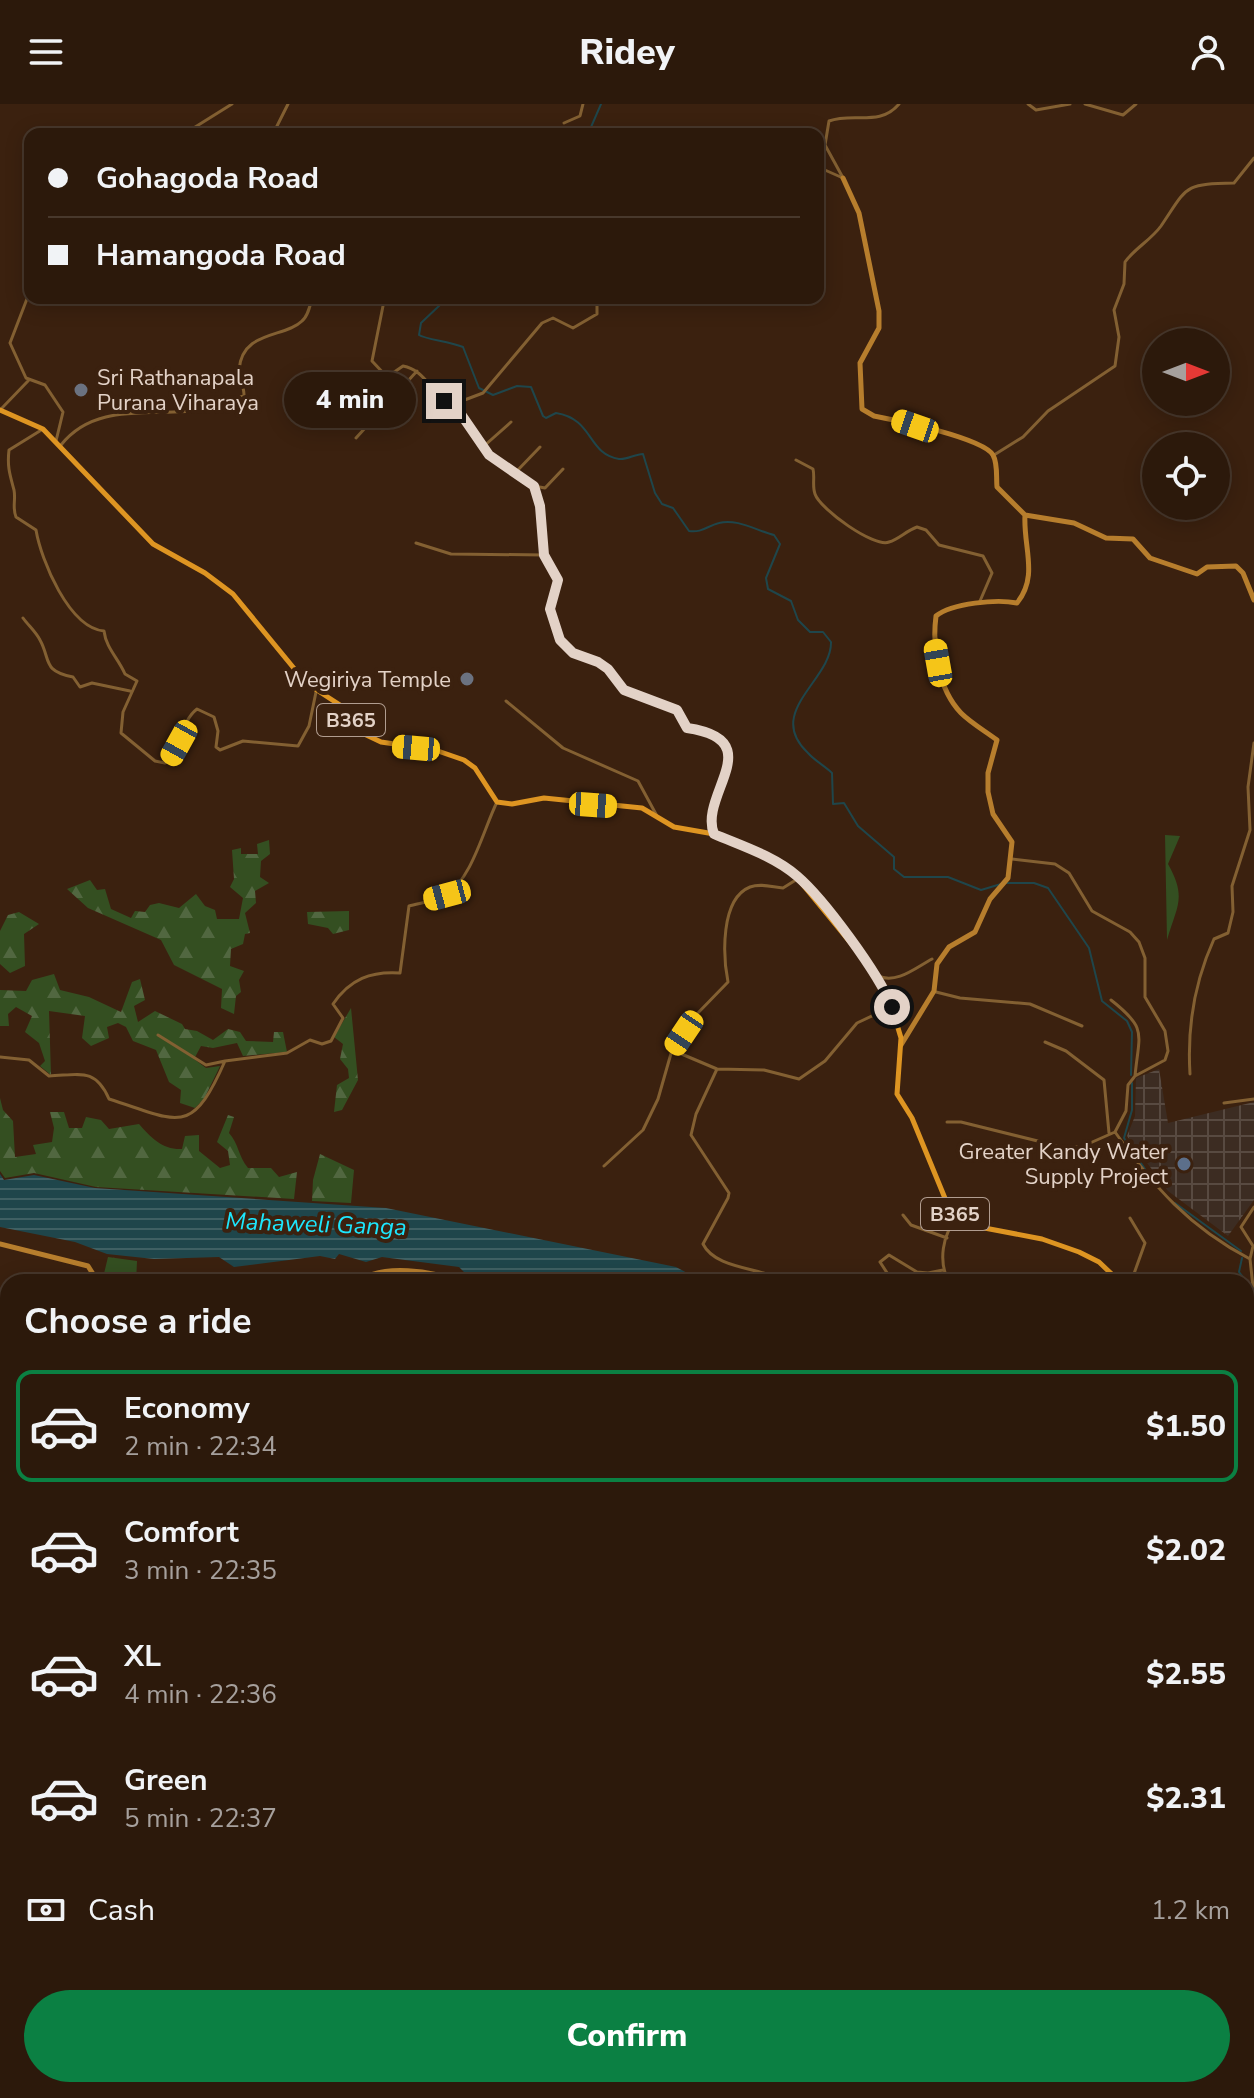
<!DOCTYPE html>
<html lang="en">
<head>
<meta charset="utf-8">
<style>
  :root { --surface:#2c190b; --page:#382619; --text:#f1f3f6; --muted:#a6a09d; --line:#48382c; --accent:#0b8043 }
  body { margin:0; font-family:"Nunito Sans",sans-serif; background:var(--page); color:var(--text); height:100vh; display:flex; flex-direction:column; font-size:30px; white-space:nowrap }
  * { box-sizing:border-box; margin:0 }
  p { font-size:26px; color:var(--muted) }
  .icon { flex:none; width:44px; height:44px; fill:none; stroke:currentColor; stroke-width:2; stroke-linecap:round; stroke-linejoin:round }
  .map { position:relative; flex:1; overflow:hidden }
  .side { position:absolute; left:0px; top:1170px; width:1254px; height:824px; display:flex; flex-direction:column; background:var(--surface); border-radius:24px 24px 0 0; box-shadow:0 4px 20px #0003,0 0 0 2px var(--line) }
  .side>* { flex:none }
  .guide { position:absolute; left:24px; top:24px; width:800px; height:176px; border-radius:16px; box-shadow:0 4px 20px #0003,0 0 0 2px var(--line); display:grid; align-content:center; height:176px; padding:0 24px; background:var(--surface) }
  .needle { width:52px; rotate:90deg }
  .controls { position:absolute; left:1142px; top:224px; display:grid; gap:16px }
  .controls a { display:grid; place-items:center; width:88px; height:88px; border-radius:50%; background:var(--surface); box-shadow:0 4px 20px #0003,0 0 0 2px var(--line); font-size:40px }
  .end { position:absolute; width:36px; height:36px; margin:-18px; border:10px solid #e3d2c7; background:#111; box-shadow:0 0 0 4px #111 }
  .from { border-radius:50% }
  .bubble { position:absolute; height:56px; border-radius:28px; background:var(--surface); box-shadow:0 4px 20px #0003,0 0 0 2px var(--line); font-size:26px; font-weight:800; line-height:56px; text-align:center }
  .car { position:absolute; width:24px; height:48px; margin:-24px -12px; border-radius:10px; box-shadow:0 0 6px 2px #0007; background:linear-gradient(#f5c518 24%,#345 0 40%,#f5c518 0 76%,#345 0 86%,#f5c518 0) }
  .guide b { display:flex; align-items:center; gap:28px; height:76px; font-size:30px }
  .guide b+b { border-top:2px solid var(--line) }
  .guide i { width:20px; height:20px; background:var(--text) }
  ul { padding:0; list-style:none }
  li { display:flex; align-items:center; gap:24px; height:112px; margin:0 16px 12px; padding:0 8px; border:4px solid transparent; border-radius:16px }
  li div { flex:1 }
  li b { display:block; font-size:30px }
  li em { font-style:normal; font-weight:800 }
  li.on { border-color:var(--accent) }
  li>.icon { width:72px; height:72px; stroke-width:1.5 }
  h2 { padding:0 24px; font-size:36px; line-height:96px }
  .pay { display:flex; align-items:center; gap:20px; height:88px; padding:0 24px; font-size:30px }
  .pay p { margin-inline-start:auto }
  .button { display:flex; gap:16px; margin-top:auto; padding:16px 24px }
  .button a { flex:1; height:92px; border-radius:48px; background:var(--accent); color:#fff; font-size:32px; font-weight:800; line-height:92px; text-align:center }
  header { display:flex; justify-content:space-between; align-items:center; height:104px; padding:0 24px; background:var(--surface); font-size:36px; font-weight:800 }
  .map>svg:first-child { display:block }
  .industrial { fill:url(#industrial-grid) }
  .forest { fill:url(#forest-firs) }
  .cemetery { fill:url(#cemetery-stones) }
  .park { fill:#344f21 }
  .water { fill:url(#water-rules) }
  .lines { fill:none; stroke-linecap:round; stroke-linejoin:round }
  .stream { stroke:#1f464b; stroke-width:2 }
  .street { stroke:#836032; stroke-width:3 }
  .secondary { stroke:#b77e2d; stroke-width:5 }
  .primary { stroke:#de9522; stroke-width:5 }
  .highway { stroke:#f6b04f; stroke-width:7 }
  .rail { stroke:#a08b7d; stroke-width:2; stroke-dasharray:10 10; stroke-linecap:butt }
  .route { stroke:#e3d2c7; stroke-width:10 }
  .worship-dot { fill:#6b7280; stroke:#3b210f; stroke-width:3 }
  .service-dot { fill:#5c6f8a; stroke:#3b210f; stroke-width:3 }
  .labels { text-anchor:middle; stroke-width:8; stroke-linejoin:round; paint-order:stroke }
  .shield { fill:#3b210f; stroke:#b19d90; stroke-width:2 }
  .shield-label { font-size:20px; font-weight:bold; fill:#e3d2c7 }
  .poi-label { font-size:22px; fill:#e3d2c7; stroke:#3b210f; text-anchor:end }
  .water-label { font-size:24px; font-style:italic; fill:#1de6fd; stroke:#3b210f }
</style>
</head>
<body>
<header><svg class="icon" aria-label="menu" viewBox="0 0 24 24"><path d="M4 6h16M4 12h16M4 18h16"/></svg>Ridey<svg class="icon" aria-label="person" viewBox="0 0 24 24"><circle cx="12" cy="8" r="4"/><path d="M4 21q1-7 8-7t8 7"/></svg></header>
<div class="map">
<svg width="1254" height="1994" viewBox="0 0 1254 1994">
  <defs>
    <pattern id="industrial-grid" width="8" height="8" patternUnits="userSpaceOnUse" patternTransform="scale(2)"><rect width="8" height="8" fill="#3c2c22"/><path d="M0 4h8M4 0v8" fill="none" stroke="#584a41"/></pattern>
    <pattern id="forest-firs" width="22" height="20" patternUnits="userSpaceOnUse" patternTransform="scale(2)"><rect width="22" height="20" fill="#344f21"/><path d="M5 1l3.5 6h-7zM16 11l3.5 6h-7z" fill="#516740"/></pattern>
    <pattern id="cemetery-stones" width="16" height="16" patternUnits="userSpaceOnUse" patternTransform="scale(2)"><rect width="16" height="16" fill="#344f21"/><path d="M2 7V4a2 2 0 0 1 4 0v3zM10 15v-3a2 2 0 0 1 4 0v3z" fill="#516740"/></pattern>
    <pattern id="water-rules" width="6" height="5" patternUnits="userSpaceOnUse" patternTransform="scale(2)"><rect width="6" height="5" fill="#1f464b"/><path d="M0 2.5h6" fill="none" stroke="#3f6063"/></pattern>
  </defs>
  <rect width="100%" height="100%" fill="#3b210f"/>
  <path class="industrial" d="M1159,965L1168,1019L1254,998V1096L1228,1132L1168,1087L1127,1032L1135,1012L1136,974Z"/>
  <path class="forest" d="M269,736L270,750L261,757L260,773L269,779L255,787L256,799L245,809L250,829L245,830L243,840L231,845L230,862L244,867L239,876L241,888L236,892L234,910L221,904L222,885L174,861L161,836L88,804L67,785L90,776L97,786L105,785L111,805L131,814L135,807L145,808L150,801L159,799L179,804L196,790L205,802L215,806L217,815H239L243,794L230,783L234,775L232,746L241,744V750H258L257,740Z
    M349,807V826L333,830L328,824L308,820L307,808Z
    M19,808L39,820L24,830L25,862L10,869L0,860V827L8,811Z
    M54,870L60,886L89,893L121,908L132,878L140,875L145,896L134,902L138,918L155,907L182,920L185,925L197,927L213,936L228,925L240,928L246,937L273,938L274,928H283L287,948L243,952L237,939L213,944L201,942L194,955L206,964L220,962L204,995L195,1004L180,999L181,986L169,978L156,946L133,937L126,923L118,919L107,923L109,934L91,942L82,934L85,912L49,907L51,971L40,962L45,957L39,939L25,928L32,912L16,903L8,910L9,922H0V886L26,887L32,876Z
    M351,904L358,976L342,1006L334,1008L337,981L349,974L348,965L340,955L343,940L334,933Z
    M0,994L3,1006L13,1017L15,1053L36,1050L33,1041L52,1038L54,1024L50,1008H64L69,1024H82L86,1013L101,1016L109,1025L139,1020C151,1034 163,1046 182,1045L185,1032L199,1031V1047L220,1064L230,1061L228,1047L217,1038L228,1011L234,1013L229,1029C239,1040 238,1052 248,1064H271L279,1073L297,1068L294,1095L96,1083L34,1069L5,1074L0,1067Z
    M320,1050L354,1066L351,1099L312,1097L313,1076Z
    M108,1153L137,1157L136,1178H102Z"/>
  <path class="cemetery" d="M0,1797L8,1800V1930L0,1913Z"/>
  <path class="park" d="M1165,731L1180,732L1168,760C1187,794 1177,801 1167,836Z
    M1246,1423L1254,1426V1510L1246,1521Z"/>
  <path class="water" d="M0,1070L4,1076L34,1071L95,1084L386,1104L676,1163L704,1178H511L484,1170L469,1173L459,1163L382,1153L366,1158L339,1150L335,1155L320,1152L234,1163L219,1153L154,1155L107,1150L75,1138L0,1123Z"/>
  <g class="lines">
    <path class="stream" d="M588,30L601,0
      M441,194V200L421,219L419,231C425,235 451,238 463,243L479,284L493,291L517,282L531,283L543,312L546,314L556,309C594,315 587,350 619,355C627,356 635,350 643,350L655,389L662,400L673,404L689,427C702,429 707,422 719,419C737,414 757,427 774,431L780,440L766,474L768,485L791,497L798,516L810,528H823L831,538C832,576 764,608 808,649C815,657 825,662 832,669L833,700L844,699L858,722L894,753V765L904,773H948L981,786L1001,780
      M1007,779H1034L1048,784L1089,844L1102,897L1127,917L1132,928L1131,971
      M1132,979V1006L1124,1034L1149,1071
      M1175,1099L1241,1147
      M1242,1154L1239,1168L1247,1178
      M1246,1263L1254,1256
      M1246,1414L1254,1400"/>
    <path class="street" d="M1028,0L1036,6L1070,0
      M1085,0L1123,11L1136,0
      M564,19L580,12L583,0
      M184,30L232,0
      M273,30L288,0
      M818,63L843,74
      M842,72L825,41L829,17C853,8 880,23 899,0
      M30,187L10,239L26,274L45,281L63,308L56,337
      M381,194L383,202L372,257L387,273L403,262C427,266 432,294 454,300L489,351L501,363L534,382L540,402L544,451L558,476L550,505L560,536L573,549L608,565L624,586L677,606L687,624C754,634 719,677 710,721L714,730
      M454,300L483,289L542,219L553,214L573,224L597,210V194
      M1,305L28,277
      M43,325L9,346C7,363 10,371 14,386C16,396 12,403 16,413L36,426C41,456 69,524 104,527C106,544 118,554 125,570L137,577L123,608L121,629L155,657L165,659C182,645 180,618 197,605L214,613L218,627L216,643L220,646L243,637L298,642L309,622L316,588
      M356,334L417,267
      M61,341C106,284 189,328 244,291C244,282 239,274 239,266C242,226 285,234 302,217C308,212 310,202 312,194
      M484,342L511,318
      M994,351L1023,333L1048,307L1115,262L1119,233L1114,206L1124,180L1125,158C1135,144 1151,136 1161,122C1188,82 1183,80 1234,79L1254,54
      M796,356L813,365C815,373 812,382 815,390C820,405 874,444 889,438C899,435 906,427 917,423L926,426L939,441L983,452L992,469L980,497
      M515,369L540,343
      M534,382L545,384L563,365
      M416,439L451,450L544,451
      M23,514C28,521 36,528 40,536C51,556 42,567 73,573L80,583L92,579L130,587
      M506,597L563,644L638,677L657,712
      M878,872C897,880 915,864 932,855
      M936,888L960,894L1030,900L1082,922
      M1111,896C1148,925 1139,929 1135,972
      M158,931L206,961L225,957
      M1045,938L1066,947L1104,976L1109,1029
      M672,946L717,965L764,966L799,975L825,957L857,919L891,903
      M0,953L29,956L49,972C79,971 95,963 109,995C179,1017 191,1034 225,957L287,949L310,936L322,940L331,937L343,914L333,900C350,875 371,867 400,869L409,802C420,799 437,797 446,791C472,775 484,724 497,698
      M717,965L696,1010L691,1031L729,1089L728,1094L703,1140C716,1166 762,1163 787,1178
      M1190,970C1187,922 1194,879 1214,835L1228,829L1233,808L1232,782L1250,726L1248,683L1254,639
      M1224,999L1254,995
      M947,1018H961L1062,1043H1081L1115,1028L1126,1007L1128,981L1135,972L1165,956L1168,947L1165,927L1145,893V854L1139,838L1130,828L1092,807L1069,769L1055,760L1012,755
      M1115,1028C1154,1083 1189,1123 1250,1155L1254,1192
      M604,1062L643,1026L658,995L672,946L695,912L728,878C723,853 720,795 750,783C761,779 772,783 783,784L799,774
      M903,1111L911,1121L947,1134
      M1130,1114L1145,1139L1131,1178
      M1250,1155L1253,1142L1241,1123L1254,1103
      M893,1178L880,1158L889,1151L917,1168L928,1169
      M921,1178L928,1169L943,1166
      M949,1178C938,1158 942,1130 958,1113
      M0,1237L8,1250
      M8,1296L3,1325L8,1341
      M0,1348L8,1349
      M0,1480L8,1479
      M0,1625L8,1620
      M1252,1766L1254,1760
      M0,1778L7,1782
      M1246,1955L1254,1944
      M292,1986L302,1994
      M388,1986L416,1994
      M787,1986V1994
      M827,1986H836
      M1244,1986L1254,1987
      M315,1994L341,1986
      M834,1994L843,1986
      M926,1994L929,1986
      M1100,1994V1986
      M1240,1994V1986"/>
    <path class="secondary" d="M843,74L859,109L879,207V224L860,259L862,305L874,312C896,316 983,334 993,351C998,360 996,373 997,383L1025,411L1074,419L1106,434L1133,435L1150,454L1197,470L1207,463L1236,462L1243,469L1254,496
      M901,941L934,887L937,860L949,843L975,828L990,795L1008,774L1012,738L993,710L988,688V669L997,636C985,627 971,619 961,609C938,585 932,543 936,512C952,499 997,495 1017,499C1039,472 1023,443 1025,411
      M0,1140L88,1162L93,1170L88,1178
      M358,1178C382,1159 433,1167 460,1178
      M1246,1374L1254,1376
      M0,1433L8,1435
      M1246,1927L1254,1931"/>
    <path class="primary" d="M0,306L43,325L153,440L205,469L233,490L306,579L340,601L360,628L381,638L435,646L464,656L475,664L497,698L512,700L544,694L642,704L674,723L714,730L748,743L794,770L877,871L890,897L901,934L897,990L912,1014L949,1104L974,1122L1042,1135L1079,1148L1099,1158L1120,1178
      M1246,1240L1254,1237
      M0,1971L8,1964
      M260,1986L265,1994
      M266,1986L272,1994
      M248,1994L256,1986"/>
    <path class="highway" d="M1246,1618L1254,1611
      M1246,1625L1254,1619
      M195,1994H238
      M634,1994L639,1986
      M641,1994L645,1986"/>
    <path class="rail" d="M1246,1901L1254,1908
      M0,1985L8,1982
      M275,1986L282,1994
      M714,1994L719,1986"/>
  </g>
  <g class="lines">
    <path class="route" d="M444,297L454,300L489,351L534,382L540,402L544,451L558,476L550,505L560,536L573,549L598,558L608,565L624,586L677,606L687,624C771,636 698,691 714,730C742,742 774,752 797,772C824,795 879,870 892,903"/>
  </g>
  <g class="worship-dot">
    <circle cx="81" cy="286" r="8"/>
    <circle cx="467" cy="575" r="8"/>
  </g>
  <circle class="service-dot" cx="1184" cy="1060" r="8"/>
  <g class="labels">
    <g class="shield">
      <rect x="317" y="600" width="68" height="32" rx="6"/>
      <rect x="921" y="1094" width="68" height="32" rx="6"/>
    </g>
    <g class="shield-label">
      <text x="351" y="623">B365</text>
      <text x="955" y="1117">B365</text>
    </g>
    <g class="poi-label">
      <text x="97" y="281" text-anchor="start">Sri Rathanapala<tspan x="97" dy="25">Purana Viharaya</tspan></text>
      <text x="451" y="583">Wegiriya Temple</text>
      <text x="1168" y="1055">Greater Kandy Water<tspan x="1168" dy="25">Supply Project</tspan></text>
    </g>
    <g class="water-label">
      <text transform="translate(316 1120) rotate(2)" y="8">Mahaweli Ganga</text>
    </g>
  </g>
</svg>
<div class="controls">
<a><svg class="needle" viewBox="-14 -14 28 28"><path d="M0-13l5 13h-10z" fill="#e53935"/><path d="M0 13l5-13h-10z" fill="#a6a09d"/></svg></a>
<a><svg class="icon" aria-label="locate" viewBox="0 0 24 24"><circle cx="12" cy="12" r="6"/><path d="M12 2v4M12 18v4M2 12h4M18 12h4"/></svg></a>
</div>
<i class="end from" style="left:892px;top:903px"></i>
<i class="end" style="left:444px;top:297px"></i>
<div class="bubble" style="left:284px;top:268px;width:132px">4 min</div>
<i class="car" style="left:915px;top:322px;rotate:289deg"></i>
<i class="car" style="left:938px;top:559px;rotate:350deg"></i>
<i class="car" style="left:179px;top:639px;rotate:209deg"></i>
<i class="car" style="left:416px;top:644px;rotate:275deg"></i>
<i class="car" style="left:593px;top:701px;rotate:94deg"></i>
<i class="car" style="left:447px;top:791px;rotate:255deg"></i>
<i class="car" style="left:684px;top:929px;rotate:214deg"></i>
<div class="guide">
<b><i class="from"></i>Gohagoda Road</b>
<b><i></i>Hamangoda Road</b>
</div>
<section class="side">
<h2>Choose a ride</h2>
<ul>
<li class="on"><svg class="icon" aria-label="car" viewBox="0 0 24 24"><path d="M5 17H2v-5l4-1 3-4h7l3 4 3 1v5h-3M9 17h6M6 11h13"/><circle cx="7" cy="17" r="2"/><circle cx="17" cy="17" r="2"/></svg><div><b>Economy</b><p>2 min · 22:34</p></div><em>$1.50</em></li>
<li><svg class="icon" aria-label="car" viewBox="0 0 24 24"><path d="M5 17H2v-5l4-1 3-4h7l3 4 3 1v5h-3M9 17h6M6 11h13"/><circle cx="7" cy="17" r="2"/><circle cx="17" cy="17" r="2"/></svg><div><b>Comfort</b><p>3 min · 22:35</p></div><em>$2.02</em></li>
<li><svg class="icon" aria-label="car" viewBox="0 0 24 24"><path d="M5 17H2v-5l4-1 3-4h7l3 4 3 1v5h-3M9 17h6M6 11h13"/><circle cx="7" cy="17" r="2"/><circle cx="17" cy="17" r="2"/></svg><div><b>XL</b><p>4 min · 22:36</p></div><em>$2.55</em></li>
<li><svg class="icon" aria-label="car" viewBox="0 0 24 24"><path d="M5 17H2v-5l4-1 3-4h7l3 4 3 1v5h-3M9 17h6M6 11h13"/><circle cx="7" cy="17" r="2"/><circle cx="17" cy="17" r="2"/></svg><div><b>Green</b><p>5 min · 22:37</p></div><em>$2.31</em></li>
</ul>
<div class="pay"><svg class="icon" aria-label="cash" viewBox="0 0 24 24"><path d="M3 7h18v10H3z"/><circle cx="12" cy="12" r="2"/></svg>Cash<p>1.2 km</p></div>
<div class="button"><a>Confirm</a></div>
</section>
</div>
</body>
</html>
